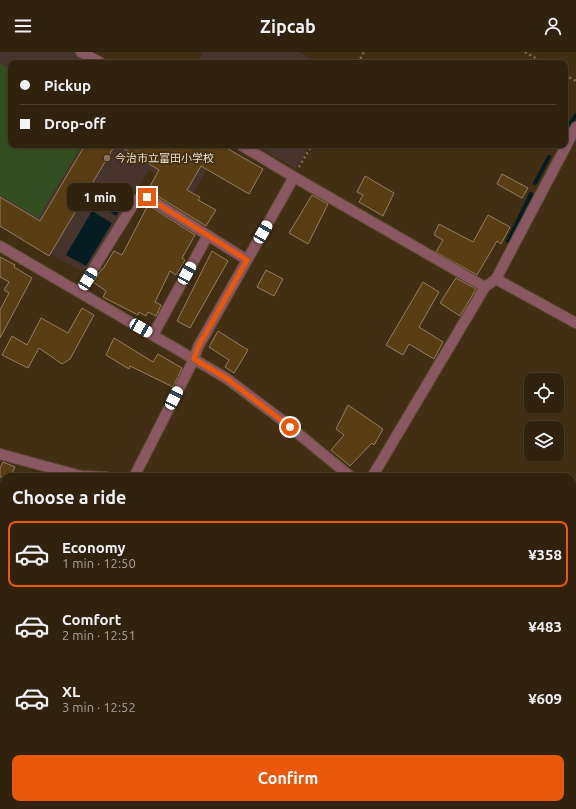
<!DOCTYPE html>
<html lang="en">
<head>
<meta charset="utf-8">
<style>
  :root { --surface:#31220e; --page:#3d2f1c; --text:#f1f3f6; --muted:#a8a49e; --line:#4c3f2e; --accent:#ea580c }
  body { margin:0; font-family:Ubuntu,"Noto Sans JP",sans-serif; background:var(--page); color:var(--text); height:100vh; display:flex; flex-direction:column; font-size:15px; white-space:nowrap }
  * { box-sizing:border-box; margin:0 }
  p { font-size:13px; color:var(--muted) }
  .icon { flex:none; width:22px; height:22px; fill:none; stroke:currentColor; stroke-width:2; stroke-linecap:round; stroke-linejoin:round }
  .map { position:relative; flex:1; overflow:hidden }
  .sheet { position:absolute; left:0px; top:421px; width:576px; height:336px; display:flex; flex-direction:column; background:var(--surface); border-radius:12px 12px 0 0; box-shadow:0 1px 3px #0004,0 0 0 1px var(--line) }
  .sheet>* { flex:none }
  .guide { position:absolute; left:8px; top:8px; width:560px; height:88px; border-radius:8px; box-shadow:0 1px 3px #0004,0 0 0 1px var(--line); display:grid; align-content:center; height:88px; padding:0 12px; background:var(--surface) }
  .buttons { position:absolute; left:524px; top:321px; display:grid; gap:8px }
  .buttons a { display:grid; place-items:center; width:40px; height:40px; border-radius:8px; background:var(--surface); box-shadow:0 1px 3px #0004,0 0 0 1px var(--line); font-size:20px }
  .end { position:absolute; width:18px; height:18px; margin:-9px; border:5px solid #ea580c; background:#fff; box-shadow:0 0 0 2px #fff }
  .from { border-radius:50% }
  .bubble { position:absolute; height:28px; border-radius:8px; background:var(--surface); box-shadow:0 1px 3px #0004,0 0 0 1px var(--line); font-size:13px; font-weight:700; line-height:28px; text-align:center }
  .car { position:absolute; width:12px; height:24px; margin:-12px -6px; border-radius:5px; box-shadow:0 0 3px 1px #0007; background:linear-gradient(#fff 24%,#345 0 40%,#fff 0 76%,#345 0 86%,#fff 0) }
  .guide b { display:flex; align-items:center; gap:14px; height:38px; font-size:15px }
  .guide b+b { border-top:1px solid var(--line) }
  .guide i { width:10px; height:10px; background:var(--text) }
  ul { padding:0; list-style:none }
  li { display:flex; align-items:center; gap:12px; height:66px; margin:0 8px 6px; padding:0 4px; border:2px solid transparent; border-radius:8px }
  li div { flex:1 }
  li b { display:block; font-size:15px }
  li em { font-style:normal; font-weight:700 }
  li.selected { border-color:var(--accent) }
  li>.icon { width:36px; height:36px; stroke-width:1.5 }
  h2 { padding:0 12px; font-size:18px; line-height:48px }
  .primary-button { display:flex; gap:8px; margin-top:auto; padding:8px 12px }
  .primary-button a { flex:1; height:46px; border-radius:8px; background:var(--accent); color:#fff; font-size:16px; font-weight:700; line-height:46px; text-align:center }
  header { display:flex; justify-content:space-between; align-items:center; height:52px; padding:0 12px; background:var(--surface); font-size:18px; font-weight:700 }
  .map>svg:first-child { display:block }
  .education { fill:#47352d }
  .green { fill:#334e20 }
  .water { fill:#031d23 }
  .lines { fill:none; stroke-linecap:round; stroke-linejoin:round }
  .stream { stroke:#031d23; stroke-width:4 }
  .building { fill:#593d13; stroke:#937c60 }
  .minor-casing { stroke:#5d4b31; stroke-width:12 }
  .tertiary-casing { stroke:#5d4b31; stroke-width:12 }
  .path { stroke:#7c6c54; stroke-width:2.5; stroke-dasharray:2 3; stroke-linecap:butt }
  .minor { stroke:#895862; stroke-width:10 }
  .tertiary { stroke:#895862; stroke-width:10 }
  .route { stroke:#ea580c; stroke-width:5 }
  .education-dot { fill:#8d6e63; stroke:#412e13; stroke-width:1.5 }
  .labels { text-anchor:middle; stroke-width:3.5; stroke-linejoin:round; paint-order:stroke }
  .poi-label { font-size:11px; fill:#ede1d1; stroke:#412e13; text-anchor:start }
</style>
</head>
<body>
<header><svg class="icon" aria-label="menu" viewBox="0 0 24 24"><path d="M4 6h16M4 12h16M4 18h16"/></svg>Zipcab<svg class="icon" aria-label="person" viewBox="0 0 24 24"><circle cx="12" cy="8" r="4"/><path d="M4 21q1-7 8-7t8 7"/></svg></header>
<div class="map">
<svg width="576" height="757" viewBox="0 0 576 757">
  <rect width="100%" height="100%" fill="#412e13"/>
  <path class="education" d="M0,0H79L97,11H11V93H220L194,141L149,118L86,221L0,176Z
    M203,0H299L318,11H197Z
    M255,93H310L296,117Z"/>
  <path class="green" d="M0,11L11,18V93H82L38,166L0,143Z"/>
  <path class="water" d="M119,142L126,147L116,164L109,159Z
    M92,159L112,171L86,214L66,203Z"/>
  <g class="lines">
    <path class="stream" d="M565,80L576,63
      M555,94L556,93
      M535,131L549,105
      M508,189L531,142"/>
  </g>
  <path class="building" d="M85,93H115L49,204L0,174V145L40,169Z
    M118,93H221L263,117L249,142L201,114L187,138L200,145L198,148L216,158L206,174L148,138L159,118Z
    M502,122L528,136L522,146L497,132Z
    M365,124L394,141L383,164L359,150L363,143L357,140Z
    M312,143L328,152L308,192L289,181Z
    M148,153L195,183L182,206L185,208L176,223L170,219L155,250L161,253L156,264L148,260L146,264L139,260L138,263L103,245L106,239L93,230L102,217H103L114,199L122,203Z
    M488,163L510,175L501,192L497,189L477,223L436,200L443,188L434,183L439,172L473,190Z
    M212,199L228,209L190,276L177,269Z
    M0,205L15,213L14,215L32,226L0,286V258L9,241L4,238L9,230L0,225Z
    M266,218L283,227L274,244L257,235Z
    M456,226L476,237L460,264L440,251Z
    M423,230L439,240L419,275L443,290L434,307L409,292L403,303L386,293Z
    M82,256L94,263L70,307L62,312L39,296L28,316L2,303L12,284L27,293L41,266L68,281Z
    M218,279L248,298L234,321L225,315L229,308L209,295Z
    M114,286L153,310L158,302L182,316L173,335L130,314L129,317L106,303Z
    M348,353L383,377L374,393L372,391L350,414L331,398L344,383L336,377Z
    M3,410L15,415L10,425H0V416Z"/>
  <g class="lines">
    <defs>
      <path id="minor" d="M81,0L101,11
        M241,93L294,125L485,235L496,227L576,75
        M496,227L576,271
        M79,240L136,148L147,145L247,208
        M153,283L208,183
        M0,402L81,424L106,425
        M134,425L194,307L198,295L294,125
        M372,425L485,235
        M0,679L4,671
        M0,725L4,727
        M50,753L57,757
        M267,757L272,753
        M503,757L504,753"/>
      <path id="tertiary" d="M0,194L226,326L278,365L351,425
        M572,641L576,645"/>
    </defs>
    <use href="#minor" class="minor-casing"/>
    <use href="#tertiary" class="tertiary-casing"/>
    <path class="path" d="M525,0L544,11
      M358,11L364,0
      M565,23L576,29
      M299,115L312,93
      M572,547L576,540"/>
    <use href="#minor" class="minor"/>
    <use href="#tertiary" class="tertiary"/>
  </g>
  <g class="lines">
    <path class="route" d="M147,145L247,208L198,295L194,307L226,326L290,375"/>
  </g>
  <circle class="education-dot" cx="107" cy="106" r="4"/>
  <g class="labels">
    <g class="poi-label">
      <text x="115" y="110">今治市立富田小学校</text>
    </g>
  </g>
</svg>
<div class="buttons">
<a><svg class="icon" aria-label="locate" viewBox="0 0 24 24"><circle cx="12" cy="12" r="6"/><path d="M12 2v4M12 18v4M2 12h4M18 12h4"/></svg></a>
<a><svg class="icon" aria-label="layers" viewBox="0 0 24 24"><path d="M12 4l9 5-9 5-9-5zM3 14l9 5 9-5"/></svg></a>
</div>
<i class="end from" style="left:290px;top:375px"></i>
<i class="end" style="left:147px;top:145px"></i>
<div class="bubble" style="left:67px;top:131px;width:66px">1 min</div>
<i class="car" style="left:263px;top:180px;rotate:30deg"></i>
<i class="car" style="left:187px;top:221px;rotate:29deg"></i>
<i class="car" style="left:88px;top:227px;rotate:31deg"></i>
<i class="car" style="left:141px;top:276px;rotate:120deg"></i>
<i class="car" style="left:174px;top:346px;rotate:27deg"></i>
<div class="guide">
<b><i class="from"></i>Pickup</b>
<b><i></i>Drop-off</b>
</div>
<section class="sheet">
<h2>Choose a ride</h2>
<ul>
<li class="selected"><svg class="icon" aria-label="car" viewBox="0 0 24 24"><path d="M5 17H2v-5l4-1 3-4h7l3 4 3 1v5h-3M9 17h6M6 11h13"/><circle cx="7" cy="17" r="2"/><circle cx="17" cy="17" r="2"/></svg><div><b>Economy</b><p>1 min · 12:50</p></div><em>¥358</em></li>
<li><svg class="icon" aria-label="car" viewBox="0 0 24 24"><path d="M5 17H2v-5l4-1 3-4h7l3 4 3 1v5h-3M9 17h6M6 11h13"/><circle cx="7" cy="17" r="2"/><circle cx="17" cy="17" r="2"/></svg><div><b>Comfort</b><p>2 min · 12:51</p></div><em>¥483</em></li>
<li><svg class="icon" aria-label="car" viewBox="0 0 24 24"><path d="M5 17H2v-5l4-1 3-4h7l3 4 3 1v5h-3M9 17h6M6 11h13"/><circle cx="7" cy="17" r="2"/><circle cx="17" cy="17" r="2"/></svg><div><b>XL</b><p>3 min · 12:52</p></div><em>¥609</em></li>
</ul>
<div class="primary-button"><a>Confirm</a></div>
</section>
</div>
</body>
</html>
